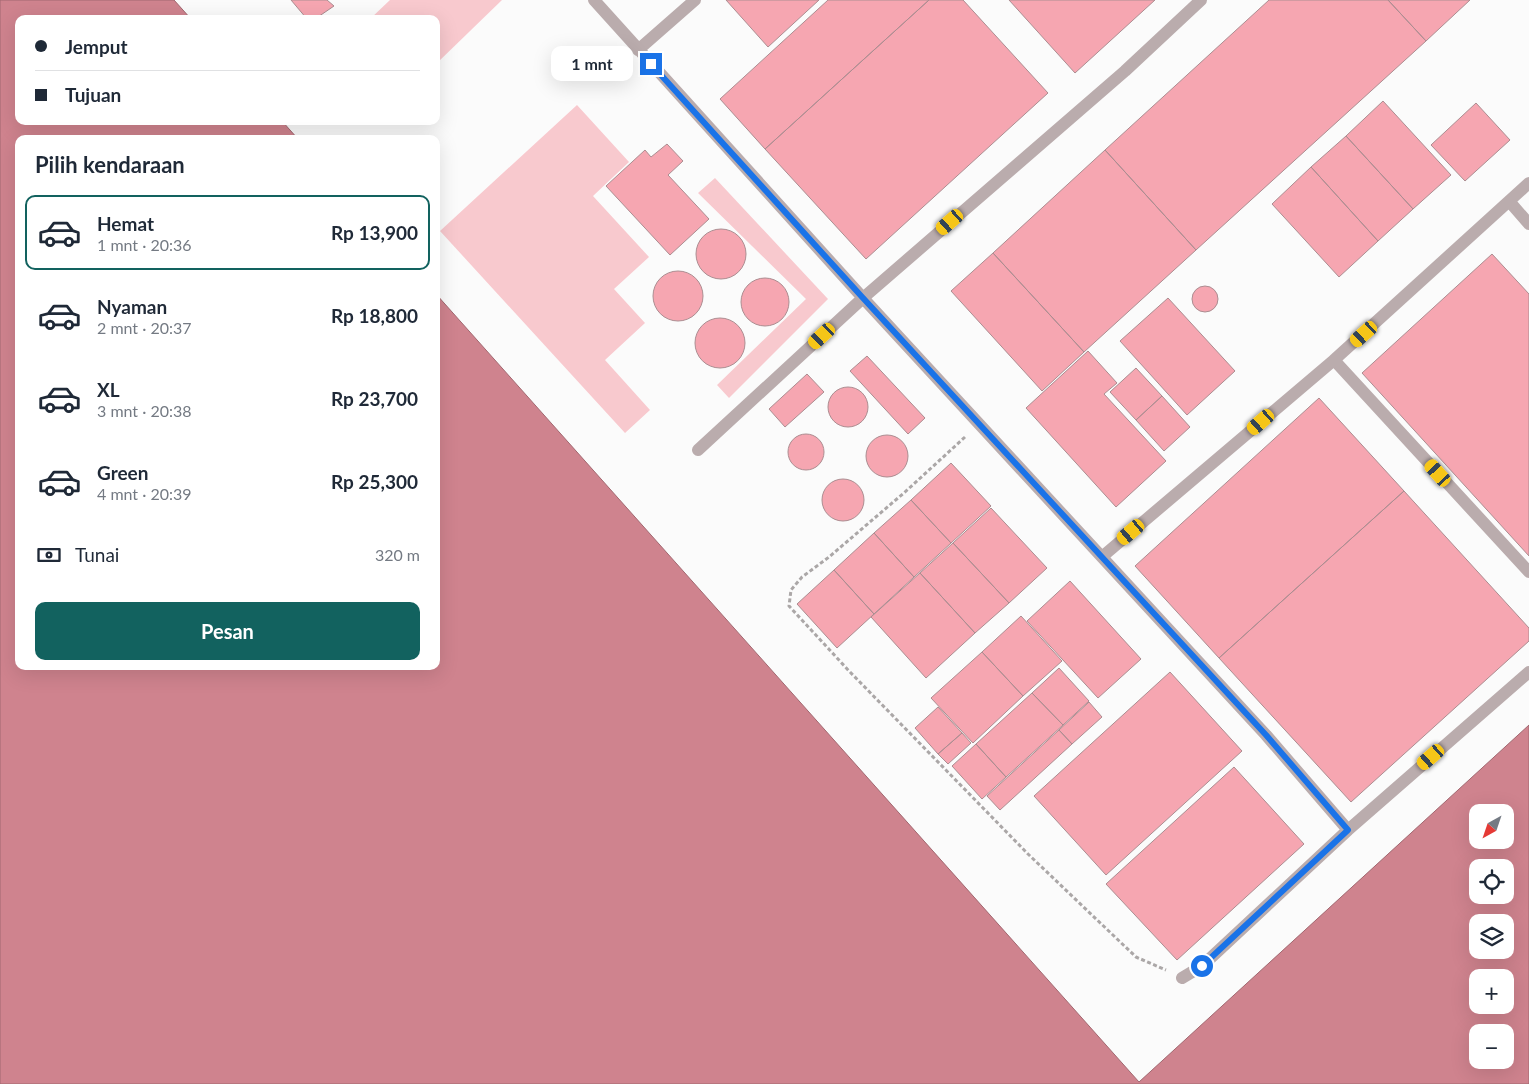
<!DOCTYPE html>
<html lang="id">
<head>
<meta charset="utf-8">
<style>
  :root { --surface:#fff; --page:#f2f2f3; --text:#1f2937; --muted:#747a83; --line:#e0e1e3; --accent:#12625f }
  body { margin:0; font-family:Lato,sans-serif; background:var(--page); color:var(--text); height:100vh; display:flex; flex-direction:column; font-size:19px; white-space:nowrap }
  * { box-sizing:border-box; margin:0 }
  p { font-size:16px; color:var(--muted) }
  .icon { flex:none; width:28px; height:28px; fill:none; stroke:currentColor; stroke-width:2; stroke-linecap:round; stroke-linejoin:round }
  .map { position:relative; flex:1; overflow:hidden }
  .drawer { position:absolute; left:15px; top:135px; width:425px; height:535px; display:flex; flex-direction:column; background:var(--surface); border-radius:10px; box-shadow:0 5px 20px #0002 }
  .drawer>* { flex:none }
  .hud { position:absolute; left:15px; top:15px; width:425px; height:110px; border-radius:10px; box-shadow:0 5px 20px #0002; display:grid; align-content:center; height:110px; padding:0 20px; background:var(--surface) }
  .needle { width:32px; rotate:220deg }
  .fabs { position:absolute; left:1469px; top:804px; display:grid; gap:10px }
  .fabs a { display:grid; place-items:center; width:45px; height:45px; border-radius:10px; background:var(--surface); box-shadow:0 5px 20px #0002; font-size:25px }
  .end { position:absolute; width:22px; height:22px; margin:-11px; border:6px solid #1a73e8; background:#fff; box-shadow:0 0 0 2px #fff }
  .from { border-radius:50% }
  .bubble { position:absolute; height:35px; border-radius:10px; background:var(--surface); box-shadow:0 5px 20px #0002; font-size:16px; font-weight:700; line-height:35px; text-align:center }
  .car { position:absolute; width:15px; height:30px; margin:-15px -8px; border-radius:6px; box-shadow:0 0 4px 1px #0007; background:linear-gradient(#f5c518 24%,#345 0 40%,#f5c518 0 76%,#345 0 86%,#f5c518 0) }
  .hud b { display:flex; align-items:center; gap:18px; height:48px; font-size:19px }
  .hud b+b { border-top:1px solid var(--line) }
  .hud i { width:12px; height:12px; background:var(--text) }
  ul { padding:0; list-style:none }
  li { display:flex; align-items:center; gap:15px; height:75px; margin:0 10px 8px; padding:0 10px; border:2px solid transparent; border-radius:10px }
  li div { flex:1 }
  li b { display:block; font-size:19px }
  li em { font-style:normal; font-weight:700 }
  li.selected { border-color:var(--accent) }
  li>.icon { width:45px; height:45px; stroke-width:1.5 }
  h2 { padding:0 20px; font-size:22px; line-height:60px }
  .pay { display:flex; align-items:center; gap:12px; height:55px; padding:0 20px; font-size:19px }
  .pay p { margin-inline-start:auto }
  .cta { display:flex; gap:10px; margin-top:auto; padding:10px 20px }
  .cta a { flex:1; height:58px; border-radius:10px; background:var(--accent); color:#fff; font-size:20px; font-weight:700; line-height:58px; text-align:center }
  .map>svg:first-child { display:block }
  .green { fill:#f8c9ce }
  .water { fill:#cf838e; stroke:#a16870; fill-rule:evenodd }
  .building { fill:#f6a6b1; stroke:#ac8d91 }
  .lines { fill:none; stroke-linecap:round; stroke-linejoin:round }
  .path { stroke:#aba7a7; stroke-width:3; stroke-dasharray:4 2.5; stroke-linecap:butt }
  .lane { stroke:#baacad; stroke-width:12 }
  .route { stroke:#1a73e8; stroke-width:6 }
</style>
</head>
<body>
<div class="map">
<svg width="1529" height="1084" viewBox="0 0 1529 1084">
  <rect width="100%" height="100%" fill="#fbfbfb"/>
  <path class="green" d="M390,0H502L436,64V19H370Z
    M577,105L629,162L593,196L649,257L614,289L645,323L605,360L650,410L625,433L440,231Z
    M715,178L828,299L729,398L717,385L806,299L698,193Z"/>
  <path class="water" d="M0,0H174L191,19H19V121H282L298,139H19V666H436V294L1139,1082L1529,725V1084H0ZM1478,812H1505V840H1478ZM1478,868H1505V895H1478ZM1478,922H1505V950H1478ZM1478,978H1505V1005H1478ZM1478,1032H1505V1060H1478Z"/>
  <path class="building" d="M291,0H327L334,6L315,19H307Z
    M726,0H819L768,47Z
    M828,0H929L765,149L720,99Z
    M929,0H963L1048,93L866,259L765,149Z
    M1009,0H1155L1075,73Z
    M1269,0H1388L1426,41L1196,250L1105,150Z
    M1388,0H1470L1426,41Z
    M1383,101L1451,175L1413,209L1346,136Z
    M1476,103L1510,140L1465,181L1431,145Z
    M1346,136L1413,209L1378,241L1311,167Z
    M667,144L683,161L668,175L709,219L670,255L606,186L645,150L651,157Z
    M1105,150L1196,250L1084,352L993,253Z
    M1311,167L1378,241L1339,277L1272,204Z
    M696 254a25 25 0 1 1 50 0a25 25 0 1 1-50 0Z
    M993,253L1084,352L1042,391L951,291Z
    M1492,254L1529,294V556L1362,373Z
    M653 296a25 25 0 1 1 50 0a25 25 0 1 1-50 0Z
    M741 302a24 24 0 1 1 48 0a24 24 0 1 1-48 0Z
    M1192 299a13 13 0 1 1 26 0a13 13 0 1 1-26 0Z
    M1168,298L1235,371L1187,415L1120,341Z
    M695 343a25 25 0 1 1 50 0a25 25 0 1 1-50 0Z
    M1088,351L1117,383L1104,394L1166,461L1116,507L1026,408Z
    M867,356L925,418L908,434L850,371Z
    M1136,368L1162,396L1136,420L1110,392Z
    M807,374L824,392L785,427L769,409Z
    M828 407a20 20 0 1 1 40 0a20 20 0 1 1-40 0Z
    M1162,396L1190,427L1164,451L1136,420Z
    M1319,398L1404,491L1219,658L1135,566Z
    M788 452a18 18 0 1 1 36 0a18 18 0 1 1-36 0Z
    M866 456a21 21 0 1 1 42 0a21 21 0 1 1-42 0Z
    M951,463L991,506L951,543L911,500Z
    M822 500a21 21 0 1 1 42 0a21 21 0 1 1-42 0Z
    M1404,491L1529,628V641L1351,802L1219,658Z
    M911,500L951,543L914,577L874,533Z
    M991,508L1047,568L1009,603L953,543Z
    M874,533L914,577L874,614L834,570Z
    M953,543L1009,603L975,633L920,573Z
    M834,570L874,614L837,648L797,604Z
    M920,573L975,633L926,678L871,617Z
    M1070,581L1141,659L1098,698L1027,621Z
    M1021,616L1062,661L1023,696L982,652Z
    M982,652L1023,696L973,743L931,698Z
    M1059,668L1089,701L1063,725L1032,693Z
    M1170,672L1242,751L1106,875L1034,796Z
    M1032,693L1063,725L1006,777L976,744Z
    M1089,702L1102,717L1072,744L1059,730Z
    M938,707L962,733L938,754L915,728Z
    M1059,730L1072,744L1000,810L987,796Z
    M962,733L971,743L948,764L938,754Z
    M976,744L1006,777L982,799L952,766Z
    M1234,767L1304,844L1177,960L1106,884Z"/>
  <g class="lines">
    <path class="path" d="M965,437L905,492L829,557L802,577L791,590L789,606L850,672L1028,854L1136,957L1166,970"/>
    <path class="lane" d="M594,0L863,298L1266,735L1348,830
      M638,50L695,0
      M1509,201L1529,224
      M1334,360L1529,572
      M698,450L863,298L1125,71L1201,0
      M1103,556L1334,360L1529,183
      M1182,978L1202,966L1348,830L1529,672"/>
  </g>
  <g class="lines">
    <path class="route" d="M651,64L863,298L1266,735L1348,830L1202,966"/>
  </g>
</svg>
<div class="fabs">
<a><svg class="needle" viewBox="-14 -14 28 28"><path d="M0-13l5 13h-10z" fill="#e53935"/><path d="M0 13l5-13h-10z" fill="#747a83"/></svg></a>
<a><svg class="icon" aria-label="locate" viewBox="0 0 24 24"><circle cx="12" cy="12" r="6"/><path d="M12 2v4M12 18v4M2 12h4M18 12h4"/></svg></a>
<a><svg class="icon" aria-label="layers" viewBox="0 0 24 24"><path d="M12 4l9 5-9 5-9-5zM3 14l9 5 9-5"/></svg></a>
<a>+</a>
<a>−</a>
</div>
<i class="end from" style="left:1202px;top:966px"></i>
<i class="end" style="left:651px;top:64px"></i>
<div class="bubble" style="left:551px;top:46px;width:82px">1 mnt</div>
<i class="car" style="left:950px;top:222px;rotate:229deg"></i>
<i class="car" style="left:1364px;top:334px;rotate:228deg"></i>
<i class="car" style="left:822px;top:336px;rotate:227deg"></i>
<i class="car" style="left:1261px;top:422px;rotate:229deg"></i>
<i class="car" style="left:1438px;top:473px;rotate:318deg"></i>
<i class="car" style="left:1131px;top:532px;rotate:230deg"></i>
<i class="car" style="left:1431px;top:757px;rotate:229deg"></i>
<div class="hud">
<b><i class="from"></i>Jemput</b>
<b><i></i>Tujuan</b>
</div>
<section class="drawer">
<h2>Pilih kendaraan</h2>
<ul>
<li class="selected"><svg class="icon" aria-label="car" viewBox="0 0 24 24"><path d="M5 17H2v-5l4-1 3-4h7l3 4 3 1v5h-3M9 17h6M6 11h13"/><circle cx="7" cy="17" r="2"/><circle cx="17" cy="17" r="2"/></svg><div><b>Hemat</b><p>1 mnt · 20:36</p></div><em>Rp 13,900</em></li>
<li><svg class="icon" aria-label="car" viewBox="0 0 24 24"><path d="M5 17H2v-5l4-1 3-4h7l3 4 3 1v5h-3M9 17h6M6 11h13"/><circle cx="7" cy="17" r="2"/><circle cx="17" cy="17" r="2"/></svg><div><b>Nyaman</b><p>2 mnt · 20:37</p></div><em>Rp 18,800</em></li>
<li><svg class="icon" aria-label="car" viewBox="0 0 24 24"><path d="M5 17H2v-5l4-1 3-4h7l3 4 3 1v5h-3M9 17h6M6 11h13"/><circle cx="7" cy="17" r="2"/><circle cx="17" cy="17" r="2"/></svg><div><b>XL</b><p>3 mnt · 20:38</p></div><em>Rp 23,700</em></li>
<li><svg class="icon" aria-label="car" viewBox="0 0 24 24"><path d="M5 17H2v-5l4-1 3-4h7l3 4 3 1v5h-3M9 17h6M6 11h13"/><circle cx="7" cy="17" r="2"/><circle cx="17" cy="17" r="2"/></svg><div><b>Green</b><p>4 mnt · 20:39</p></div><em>Rp 25,300</em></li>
</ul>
<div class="pay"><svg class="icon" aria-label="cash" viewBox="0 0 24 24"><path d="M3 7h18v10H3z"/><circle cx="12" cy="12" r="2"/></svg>Tunai<p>320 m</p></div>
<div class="cta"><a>Pesan</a></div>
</section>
</div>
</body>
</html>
